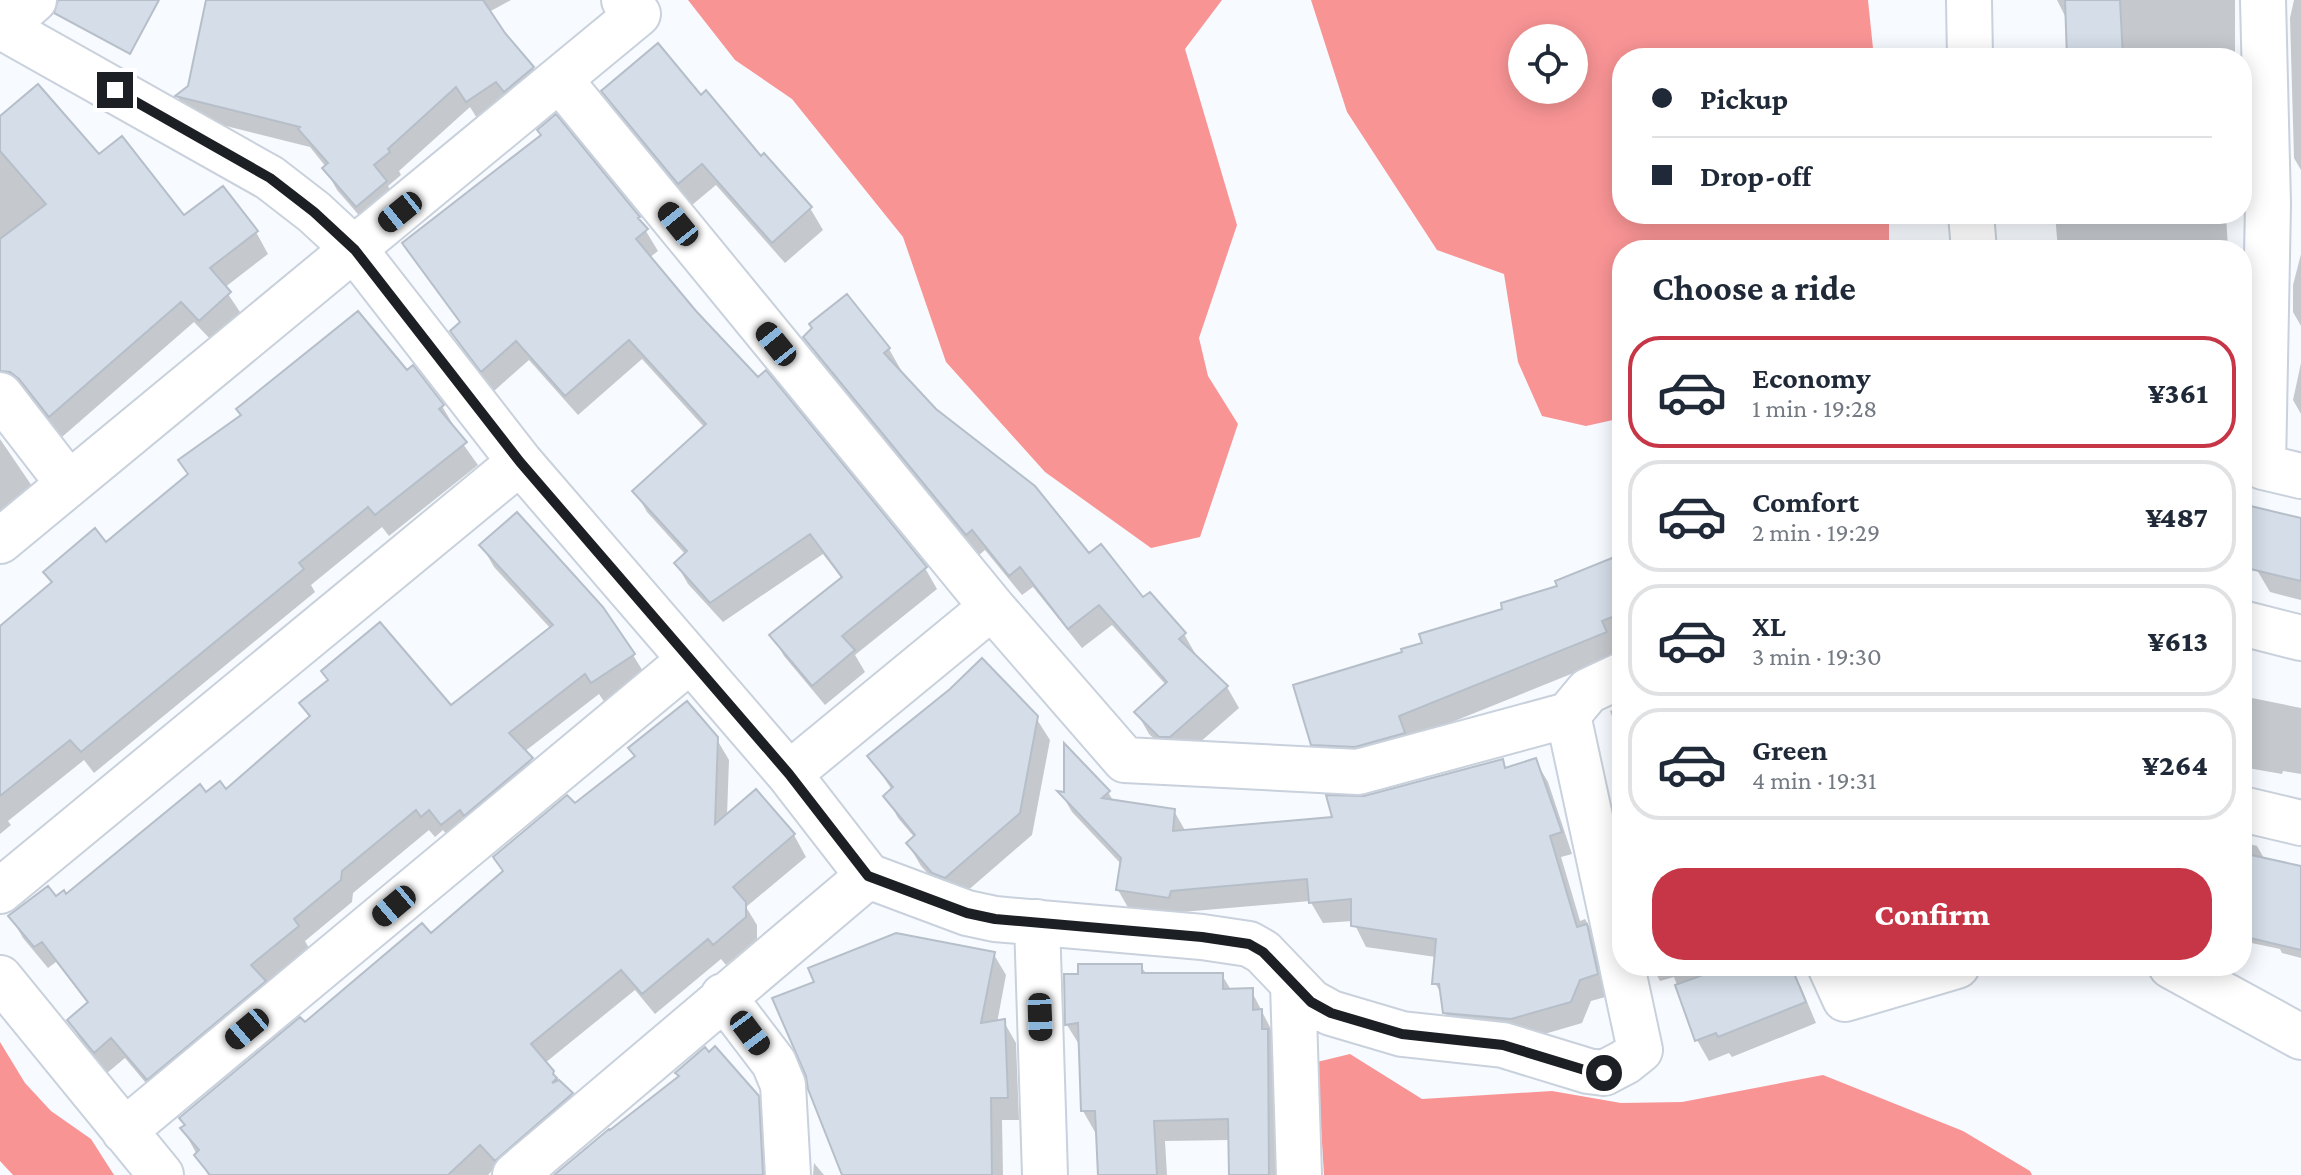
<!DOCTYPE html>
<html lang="en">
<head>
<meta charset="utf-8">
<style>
  :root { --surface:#fff; --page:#f6f6f7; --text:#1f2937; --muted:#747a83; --line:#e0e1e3; --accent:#c63646 }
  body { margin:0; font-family:"Crimson Pro",serif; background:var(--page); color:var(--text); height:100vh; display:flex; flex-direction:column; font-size:30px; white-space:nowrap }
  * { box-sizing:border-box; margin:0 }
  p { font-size:26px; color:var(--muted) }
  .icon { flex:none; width:44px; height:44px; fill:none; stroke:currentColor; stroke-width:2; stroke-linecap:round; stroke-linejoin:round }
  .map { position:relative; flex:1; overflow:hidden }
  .sheet { position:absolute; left:1612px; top:240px; width:640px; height:736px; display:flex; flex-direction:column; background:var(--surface); border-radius:32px; box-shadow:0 4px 20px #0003 }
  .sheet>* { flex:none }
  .hud { position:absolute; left:1612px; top:48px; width:640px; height:176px; border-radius:32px; box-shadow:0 4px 20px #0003; display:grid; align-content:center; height:176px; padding:0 40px; background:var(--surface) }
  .tools { position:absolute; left:1508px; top:24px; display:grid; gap:16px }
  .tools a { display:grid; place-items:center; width:80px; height:80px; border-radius:50%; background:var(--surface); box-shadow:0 4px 20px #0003; font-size:40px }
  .end { position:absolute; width:36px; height:36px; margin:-18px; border:10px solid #1c1f23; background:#fff; box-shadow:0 0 0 4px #fff }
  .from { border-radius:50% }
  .car { position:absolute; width:24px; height:48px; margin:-24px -12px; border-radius:10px; box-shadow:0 0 6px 2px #0007; background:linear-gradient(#222 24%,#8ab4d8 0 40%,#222 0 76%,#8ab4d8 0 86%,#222 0) }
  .hud b { display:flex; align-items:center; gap:28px; height:76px; font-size:30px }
  .hud b+b { border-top:2px solid var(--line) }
  .hud i { width:20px; height:20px; background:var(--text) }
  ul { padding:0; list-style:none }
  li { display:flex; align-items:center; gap:24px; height:112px; margin:0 16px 12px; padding:0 24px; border:4px solid var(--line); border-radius:32px }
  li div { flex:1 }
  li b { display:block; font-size:30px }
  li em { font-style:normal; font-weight:800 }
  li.active { border-color:var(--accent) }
  li>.icon { width:72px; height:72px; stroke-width:1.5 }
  h2 { padding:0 40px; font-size:36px; line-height:96px }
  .action { display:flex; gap:16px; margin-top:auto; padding:16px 40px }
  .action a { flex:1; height:92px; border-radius:32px; background:var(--accent); color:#fff; font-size:32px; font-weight:800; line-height:92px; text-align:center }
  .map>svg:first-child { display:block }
  .forest { fill:#f99495; fill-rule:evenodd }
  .shadow { fill:#0003 }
  .building { fill:#d4dde8; stroke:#b6bfc9; stroke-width:2 }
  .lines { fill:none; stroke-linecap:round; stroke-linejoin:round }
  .minor-casing { stroke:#c9d1dc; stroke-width:48 }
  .minor { stroke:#fff; stroke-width:44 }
  .route { stroke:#1c1f23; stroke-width:10 }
</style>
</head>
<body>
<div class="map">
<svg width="2301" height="1175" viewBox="0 0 2301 1175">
  <rect width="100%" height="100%" fill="#f7faff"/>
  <path class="forest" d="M688,0H1222L1185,49L1237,225L1199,338L1208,376L1238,424L1200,537L1151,548L1045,472L946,362L903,237L792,99L735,60Z
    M1311,0H1868L1874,58H1622V214H1889V250H1622V418L1586,426L1542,416L1518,362L1504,274L1437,250L1347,112ZM1574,38V90H1522V38Z
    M0,1042L25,1083L51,1111L91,1139L114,1175H13L0,1161Z
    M1350,1054L1422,1099L1552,1091L1621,1103L1682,1102L1823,1075L1963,1131L2030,1171L2032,1175H1324L1317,1062Z"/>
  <path class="shadow" d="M209,0H511L489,12L533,68L545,90L480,123L470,107L399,171L401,175L388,186L398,204L370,228L337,190L325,168L326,167L310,147L190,117L177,96L190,87Z
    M2057,0H2235V58H2069L2067,20Z
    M2294,0H2301V170L2294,158L2290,18Z
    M604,91L701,97L810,208L823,230L785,263L716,185L692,205L616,113Z
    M0,119L98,157L183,218L256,232L268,254L224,288L242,315L212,341L194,322L62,437L34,401L24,393L0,396Z
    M2055,214H2226L2228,250H2058Z
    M638,218L658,251L649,258L695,312L925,568L937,589L855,655L865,672L825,705L784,656L772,635L842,579L823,554L723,622L688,584L676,563L686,555L647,512L635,491L705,428L642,359L578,415L529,360L494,391L464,352L452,332L461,324L404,243Z
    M2301,254V326L2293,312V285Z
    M805,337L889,349L901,370L898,372L935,410L1088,556L1184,634L1196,655L1194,657L1227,687L1239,708L1182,758L1173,757L1149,734L1137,713L1166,685L1112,625L1082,648L1033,587L1022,595L985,550L979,555L818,358Z
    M2301,363V414L2293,400Z
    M407,372L442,406L455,428L453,430L478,465L389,536L382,527L311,585L315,592L94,773L84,760L8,821L11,825L0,834V629L52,585L45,572L106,544L189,476L180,461Z
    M0,439L32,486L0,511Z
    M2301,520V600L2270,592L2257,570Z
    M482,546L633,655L646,676L605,703L599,694L524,752L544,781L455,845L443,830L435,837L429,830L353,893L352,902L305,941L309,948L265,984L276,1003L160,1100L125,1058L107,1073L82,1042L69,1021L88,1004L56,962L48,968L23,938L11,917L66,897L206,795L226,791L310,719L302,704L450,708L551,629L494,567Z
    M1622,557V640L1612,643L1618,655L1410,739L1326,766L1312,744L1404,653L1559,587Z
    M2242,696L2301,708V774L2283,771L2282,774L2242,767Z
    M1622,706V742L1610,711Z
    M1036,718L1050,740L1032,835L958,899L947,895L921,866L908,844L915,838L898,818L886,796L892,790L870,757Z
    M716,738L729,760L727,816L756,791L794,835L806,857L746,907L757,925V939L726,965L721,959L655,1014L635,990L545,1063L571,1095L583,1116L496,1167L488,1175H208L183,1129L305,1025L430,936L575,806Z
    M1535,760L1548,782L1572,854L1561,857L1580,921L1585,919L1597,940L1609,996L1591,1001L1582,1023L1524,1040L1457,1034L1445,1013L1443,997L1435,983L1436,957L1366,947L1353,921L1323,923L1310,901L1182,912L1181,919L1130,911L1118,890L1122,865L1072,812L1061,793L1108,792L1114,802L1174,811L1186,832L1335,819L1364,798L1502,761L1507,770Z
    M1622,803V817L1617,805Z
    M2242,842L2257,846L2265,860L2301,868V958L2282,953L2280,949L2242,941Z
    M993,953L1006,975L997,1023L1004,1022L1016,1043L1019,1120H1002L1003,1175H845Z
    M1141,966L1147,975H1222L1231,990H1251L1273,1033L1280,1175H1231L1230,1140L1165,1141L1167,1175H1100L1098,1132H1095L1083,1111L1080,1046L1067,1025Z
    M1652,966H1789L1801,987L1816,1023L1732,1057L1729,1053L1709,1061L1697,1040L1674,977L1660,981Z
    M757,1097L770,1120L773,1175H556Z
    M814,1163L824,1175H813Z"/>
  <path class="building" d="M58,0H159L130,54L54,13Z
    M206,0H483L505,33L534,67L504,92L496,82L466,102L456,87L388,149L390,152L374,165L387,181L356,207L322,168L328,163L298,129L300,127L175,96L188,86Z
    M2065,0H2120L2123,58H2067Z
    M658,43L701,95L706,90L761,156L764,153L812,207L772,243L702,164L678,184L601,91Z
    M38,84L99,154L122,136L184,215L223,186L258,231L210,268L231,292L199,321L181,302L49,417L19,379L10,372L0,371V239L46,204L0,151V116Z
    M556,114L640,217L638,218L648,229L636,239L696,311L758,377L766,370L927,567L842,636L855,650L812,686L769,635L842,577L810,534L710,603L674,563L687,551L632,491L706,424L629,340L565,396L516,341L481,372L450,331L460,322L402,243L541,135L537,130Z
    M847,294L890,348L884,353L936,409L1035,486L1089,553L1101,544L1143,597L1150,592L1186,633L1179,639L1228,686L1170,737H1159L1134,712L1167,682L1099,605L1068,629L1020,567L1009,576L972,530L966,535L803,337L812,328L809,324Z
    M358,311L407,370L413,365L444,405L439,409L467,442L375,515L368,507L299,563L304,569L81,752L70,740L0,796V626L52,582L43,572L95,528L106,542L188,474L178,460L241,415L236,409Z
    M2242,504L2301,518V581L2242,567Z
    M517,512L603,607L635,654L591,683L585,674L509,733L533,758L464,816L460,810L441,825L429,810L421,817L416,810L342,871L341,880L294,919L299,926L251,965L266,981L147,1080L111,1038L94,1053L67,1020L88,1002L42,942L34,947L8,916L48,886L56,896L64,890L66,894L200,784L206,792L220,781L226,789L310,716L299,703L328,680L321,671L380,622L451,705L553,625L479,545Z
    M1622,554V613L1602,621L1607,632L1399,716L1405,733L1355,747L1311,745L1293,685L1402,652L1401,649L1422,643L1419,634L1502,609L1501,603L1557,586L1555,581Z
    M982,658L1038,716L1020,813L945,878L932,873L906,843L915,835L883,796L893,787L867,756L950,689Z
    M687,701L718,737L715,824L756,789L795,834L733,887L746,902V917L713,945L708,939L642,994L621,970L531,1044L554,1071L553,1074L557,1078L552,1083L559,1080L573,1093L495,1161L480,1145L448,1175H210L194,1155L199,1150L180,1128L185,1125L179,1118L300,1017L305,1022L422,923L431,933L503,871L493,857L567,795L575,803L635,756L628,748Z
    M1064,743L1110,791L1102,798L1175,809L1173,831L1332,817L1326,795L1364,796L1503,759L1505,768L1536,758L1562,832L1550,836L1577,927L1587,924L1598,974L1580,980L1571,1002L1511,1019L1443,1013L1439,984H1432L1436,939L1351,926V899L1309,903L1307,879L1171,891L1169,898L1116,890L1121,858L1057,791L1064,792Z
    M2242,853L2301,866V950L2242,936Z
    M896,933L995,952L981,1023L1005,1019L1008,1098H991L992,1175H842L808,1089L806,1076L772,998L814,982L808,968Z
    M1078,964H1142V973H1223V989L1253,988V1010L1262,1009V1029H1268L1269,1175H1229L1228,1119L1154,1121L1157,1175H1098L1095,1111H1081L1078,1023L1065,1025L1064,974H1078Z
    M1728,966H1791L1806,1002L1718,1037L1716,1033L1695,1041L1675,985Z
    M715,1046L759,1096L763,1175H554L609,1129L610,1130L679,1076L675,1073L705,1047L709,1052Z"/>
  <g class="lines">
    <defs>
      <path id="minor" d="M1969,0L1970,58
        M2263,0L2268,204L2263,467L2301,476
        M0,26L270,178L314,212L355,250L520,462L789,774L868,876L967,913L995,919L1202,937L1249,944L1263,952L1311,1002L1331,1013L1402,1034L1503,1045L1588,1071L1604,1073L1625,1062L1640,1050L1622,966
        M3,27L34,0
        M560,80L992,607L1125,760L1358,772L1568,715L1622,965
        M1971,214L1974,250
        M0,395L68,483
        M0,541L638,14L624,0
        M2242,623L2301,638
        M1568,715L1588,691L1622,675
        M789,774L992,607
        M2242,809L2301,823
        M0,891L520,462
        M1037,922L1045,1175
        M1830,966L1845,999L1957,966
        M2171,966L2301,1037
        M0,978L161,1175
        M1293,984L1299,1175
        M723,996L774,1063L783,1085L788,1175
        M124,1131L689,661
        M515,1175L868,876"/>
    </defs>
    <use href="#minor" class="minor-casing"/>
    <use href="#minor" class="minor"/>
  </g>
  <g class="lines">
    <path class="route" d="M115,90L270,178L314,212L355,250L520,462L789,774L868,876L967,913L995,919L1202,937L1249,944L1263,952L1311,1002L1331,1013L1402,1034L1503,1045L1588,1071L1604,1073"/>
  </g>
</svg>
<div class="tools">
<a><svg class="icon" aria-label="locate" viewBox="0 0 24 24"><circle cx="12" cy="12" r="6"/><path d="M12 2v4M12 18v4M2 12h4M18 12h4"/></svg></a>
</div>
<i class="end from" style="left:1604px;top:1073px"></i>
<i class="end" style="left:115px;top:90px"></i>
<i class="car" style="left:400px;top:212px;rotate:231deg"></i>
<i class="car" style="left:678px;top:224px;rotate:321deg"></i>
<i class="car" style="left:776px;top:344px;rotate:321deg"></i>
<i class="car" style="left:394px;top:906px;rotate:230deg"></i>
<i class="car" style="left:1040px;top:1017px;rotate:178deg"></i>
<i class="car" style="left:247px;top:1029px;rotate:230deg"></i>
<i class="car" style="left:750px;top:1033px;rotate:143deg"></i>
<div class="hud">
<b><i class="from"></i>Pickup</b>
<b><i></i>Drop-off</b>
</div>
<section class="sheet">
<h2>Choose a ride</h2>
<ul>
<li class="active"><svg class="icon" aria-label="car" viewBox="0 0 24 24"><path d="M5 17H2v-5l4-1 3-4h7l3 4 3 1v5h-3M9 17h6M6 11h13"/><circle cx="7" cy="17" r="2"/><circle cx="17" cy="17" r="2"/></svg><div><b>Economy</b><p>1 min · 19:28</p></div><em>¥361</em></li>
<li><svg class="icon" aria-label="car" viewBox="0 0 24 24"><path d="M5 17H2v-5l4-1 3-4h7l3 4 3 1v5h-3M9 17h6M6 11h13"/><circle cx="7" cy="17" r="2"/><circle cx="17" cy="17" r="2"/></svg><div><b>Comfort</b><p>2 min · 19:29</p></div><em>¥487</em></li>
<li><svg class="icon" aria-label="car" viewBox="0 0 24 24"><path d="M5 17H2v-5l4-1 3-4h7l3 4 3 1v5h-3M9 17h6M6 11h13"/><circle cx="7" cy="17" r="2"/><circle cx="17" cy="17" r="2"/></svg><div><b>XL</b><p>3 min · 19:30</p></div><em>¥613</em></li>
<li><svg class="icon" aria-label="car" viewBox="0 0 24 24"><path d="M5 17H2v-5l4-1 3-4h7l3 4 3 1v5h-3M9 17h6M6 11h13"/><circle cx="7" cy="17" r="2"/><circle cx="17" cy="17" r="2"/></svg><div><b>Green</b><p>4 min · 19:31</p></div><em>¥264</em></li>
</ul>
<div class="action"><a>Confirm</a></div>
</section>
</div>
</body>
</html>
